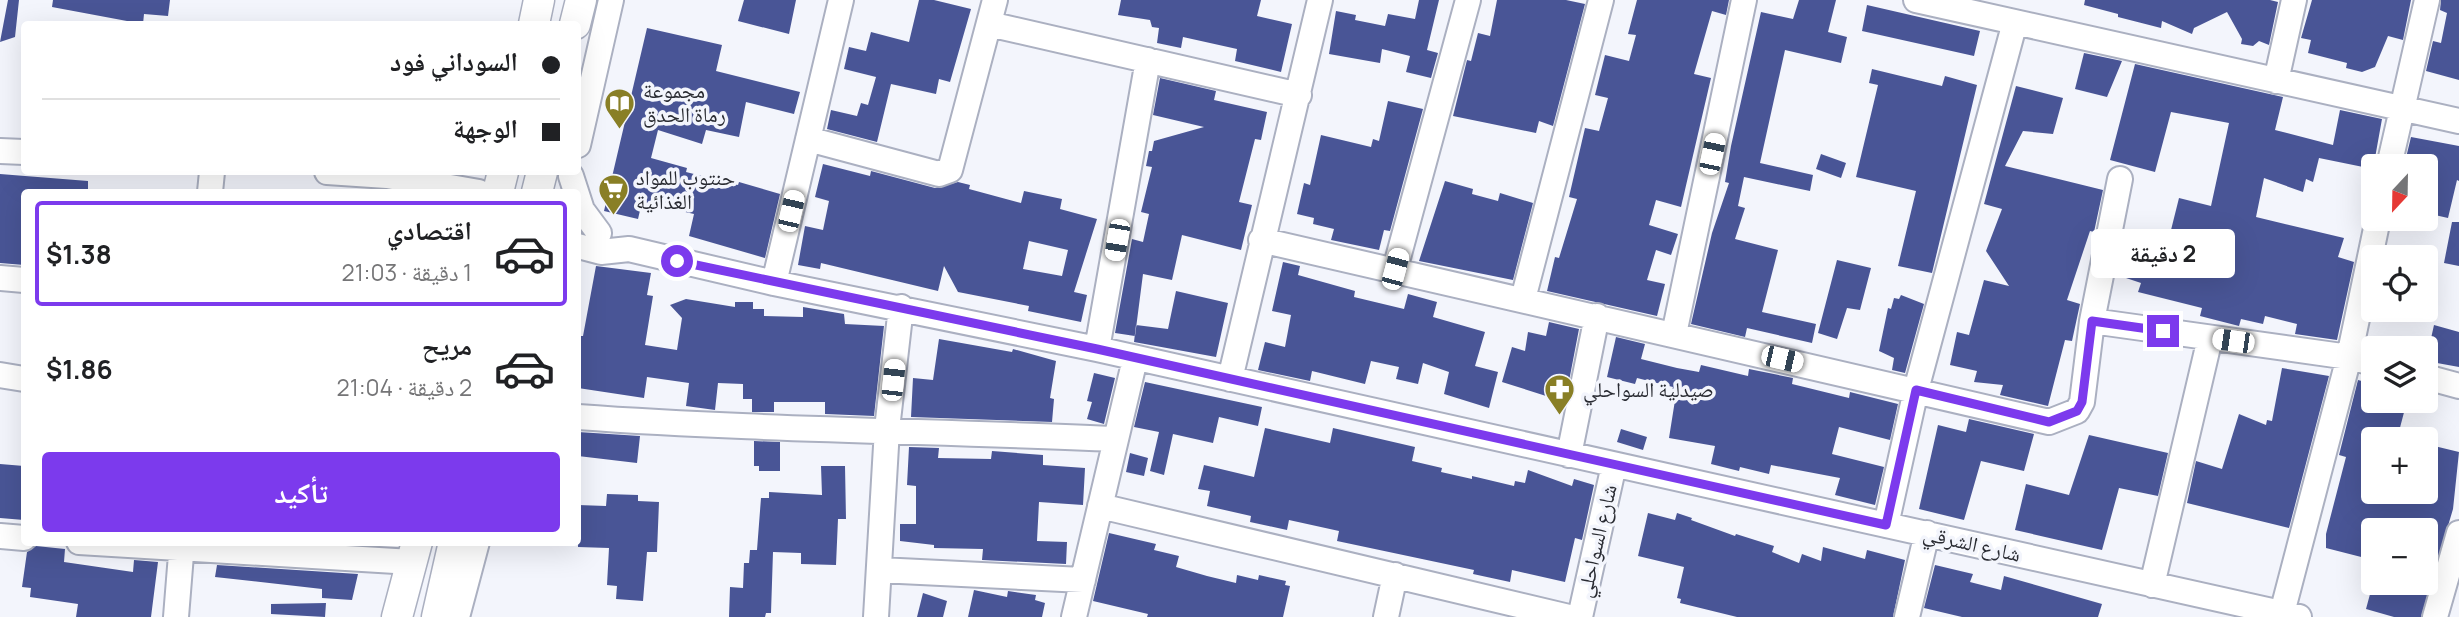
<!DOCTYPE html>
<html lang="ar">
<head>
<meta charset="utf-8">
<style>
  :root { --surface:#fff; --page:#f2f2f2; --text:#202124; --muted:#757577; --line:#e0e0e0; --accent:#7c3aed }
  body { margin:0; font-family:Manrope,"Noto Naskh Arabic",sans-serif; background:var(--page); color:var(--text); direction:rtl; height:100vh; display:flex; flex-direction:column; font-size:26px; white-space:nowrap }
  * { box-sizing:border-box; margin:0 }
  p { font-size:23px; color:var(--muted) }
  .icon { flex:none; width:38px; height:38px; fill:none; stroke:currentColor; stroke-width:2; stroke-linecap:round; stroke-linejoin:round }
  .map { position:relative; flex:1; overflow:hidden; direction:ltr }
  .drawer { position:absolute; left:21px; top:189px; width:560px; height:357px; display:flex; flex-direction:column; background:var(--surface); border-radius:7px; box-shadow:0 7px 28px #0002; direction:rtl }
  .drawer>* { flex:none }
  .banner { position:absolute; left:21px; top:21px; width:560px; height:154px; border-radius:7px; box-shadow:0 7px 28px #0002; direction:rtl; display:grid; align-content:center; height:154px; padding:0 21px; background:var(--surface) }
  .needle { width:46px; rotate:202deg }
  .tools { position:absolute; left:2361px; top:154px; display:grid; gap:14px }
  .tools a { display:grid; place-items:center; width:77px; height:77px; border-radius:7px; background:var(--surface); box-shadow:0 7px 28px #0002; font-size:35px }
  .end { position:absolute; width:32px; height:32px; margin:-16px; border:9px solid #7c3aed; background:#fff; box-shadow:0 0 0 4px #fff }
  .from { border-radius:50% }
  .bubble { position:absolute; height:49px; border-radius:7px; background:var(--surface); box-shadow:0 7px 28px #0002; font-size:23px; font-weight:700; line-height:49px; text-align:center; direction:rtl }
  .car { position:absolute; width:21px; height:42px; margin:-21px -10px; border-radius:9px; box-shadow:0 0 5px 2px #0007; background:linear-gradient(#fff 24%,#345 0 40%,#fff 0 76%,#345 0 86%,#fff 0) }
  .banner b { display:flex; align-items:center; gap:24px; height:66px; font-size:26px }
  .banner b+b { border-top:2px solid var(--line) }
  .banner i { width:18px; height:18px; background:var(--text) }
  ul { padding:12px 0 0; list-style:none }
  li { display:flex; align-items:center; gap:21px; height:105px; margin:0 14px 10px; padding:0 7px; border:4px solid transparent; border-radius:7px }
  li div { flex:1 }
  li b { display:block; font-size:26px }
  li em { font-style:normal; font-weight:700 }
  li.selected { border-color:var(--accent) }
  li>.icon { width:63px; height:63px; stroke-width:1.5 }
  .cta { display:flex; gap:14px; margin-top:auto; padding:14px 21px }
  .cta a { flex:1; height:80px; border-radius:7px; background:var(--accent); color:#fff; font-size:28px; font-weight:700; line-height:80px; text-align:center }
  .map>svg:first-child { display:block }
  .building { fill:#495596; fill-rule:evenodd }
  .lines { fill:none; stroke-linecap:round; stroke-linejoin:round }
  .minor-casing { stroke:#abb0c1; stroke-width:28 }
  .major-casing { stroke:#abb0c1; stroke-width:33 }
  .minor { stroke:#fff; stroke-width:24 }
  .major { stroke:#fff; stroke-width:30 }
  .route { stroke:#7c3aed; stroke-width:9 }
  .labels { text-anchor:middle; stroke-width:7; stroke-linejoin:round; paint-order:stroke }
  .poi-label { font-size:21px; fill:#292b32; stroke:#f3f5fc; text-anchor:start }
  .street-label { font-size:21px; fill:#292b32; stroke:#f3f5fc }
</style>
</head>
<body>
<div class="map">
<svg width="2459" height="617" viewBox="0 0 2459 617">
  <rect width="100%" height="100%" fill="#f3f5fc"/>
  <path class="building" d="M8,0H19L15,37L0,42Z
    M53,0H170L168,16L144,14L143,24L52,7Z
    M744,0H796L789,34L738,21Z
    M919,0H934L971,9L950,82L939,79L936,94L891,84L877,142L827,129L831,110L857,116L861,103L868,105L876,77L844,69L849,47L866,51L871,32L909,42Z
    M1121,0H1261L1257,16L1292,24L1281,72L1235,61L1237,49L1183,37L1181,48L1157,43L1159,28L1152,27L1150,20L1118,15Z
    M1419,0H1439L1427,50L1438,53L1431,78L1406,72L1410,56L1382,49L1380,63L1329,54L1336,11L1356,15L1355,20L1385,26L1388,14L1415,19Z
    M1497,0H1566L1585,4L1553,126L1539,121L1536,133L1453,116L1467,60L1471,61L1478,33L1490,36Z
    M1637,0H1729L1726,15L1712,11L1694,74L1711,78L1681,207L1656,200L1649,225L1678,234L1671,255L1656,250L1647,280L1665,284L1657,316L1547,291L1555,257L1559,258L1577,199L1569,197L1585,128L1599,131L1608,98L1595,95L1605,55L1629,61L1636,35L1628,34Z
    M1799,0H1836L1828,32L1847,37L1841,63L1785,50L1760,163L1813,175L1810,191L1744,177L1738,206L1745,208L1735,239L1778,250L1762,312L1816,324L1812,343L1747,328L1745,337L1691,324L1712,233L1729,183L1725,182L1731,146L1761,12L1793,19Z
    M2085,0H2270L2278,2L2269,45L2259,41L2253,46L2241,44L2242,39L2227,12L2194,28L2192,34L2162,21L2161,28L2118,17V14L2084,5Z
    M2312,0H2411L2403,40L2388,36L2375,67L2362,72L2346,68L2347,63L2308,53L2311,40L2301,38Z
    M2441,0H2459V80L2426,71L2433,41L2441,43L2447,13L2440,10Z
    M1867,5L1980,31L1974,56L1862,31Z
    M647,28L722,45L716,71L800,92L794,114L746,102L739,137L706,130L702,144L658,130L651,158L687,168L686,172L738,185L739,182L780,194L765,258L689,236L694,214L642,202L638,219L604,211Z
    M2084,53L2122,61L2107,97L2075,89Z
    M2135,64L2283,97L2275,130L2333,145L2340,110L2382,119L2373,169L2319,158L2313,182L2306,179L2303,192L2264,178L2256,217L2344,238L2338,257L2354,262L2337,340L2295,334L2297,324L2265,316L2263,324L2241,319L2239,326L2200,316L2202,308L2138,292L2141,283L2120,276L2121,271L2117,269L2121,252L2163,262L2179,198L2211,206L2229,123L2171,112L2155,172L2110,160Z
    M1872,69L1942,86L1945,76L1977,85L1932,273L1898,266L1916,191L1856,177L1878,85L1869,83Z
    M1160,78L1216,91L1214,100L1267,112L1261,140L1255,139L1239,202L1252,205L1241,250L1182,235L1172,280L1143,274L1135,336L1115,333L1132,239L1143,242L1149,214L1141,212L1152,167L1146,166L1149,151H1152L1154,141L1204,127L1153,115Z
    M2016,86L2063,98L2053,134L2023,131L2005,166L2103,190L2094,232L2090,231L2067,300L2080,304L2072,341L2065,340L2048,406L2000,395L2003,385L1974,382L1977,371L1950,365L1957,332L1969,335L1984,280L2009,286L1986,251L2002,209L1984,204Z
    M1388,101L1423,109L1390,231L1384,230L1379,250L1331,240L1334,229L1313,224L1314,218L1297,214L1304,183L1310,185L1321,135L1371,147L1373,139L1379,141Z
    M2411,137L2459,146V181L2457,180L2448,218L2426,213V166H2404Z
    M1821,154L1846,163L1841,178L1816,169Z
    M823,164L870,176L871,171L935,188L958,182L970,185L969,189L1021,203L1024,191L1062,199L1060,209L1097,219L1074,292L1087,295L1081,322L1028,311L1029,306L958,292L944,266L938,291L821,263L820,269L798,265L805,226L823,230L829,201L815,197ZM1029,241L1068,250L1062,276L1023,269Z
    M0,174L88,181V192H24V265L0,263Z
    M1445,181L1473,189L1472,194L1498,201L1500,193L1533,203L1513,280L1419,261Z
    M2452,222H2459V266L2444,263Z
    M1837,260L1871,268L1860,310L1847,308L1837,339L1818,333Z
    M1283,262L1300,266L1298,275L1355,291L1354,297L1404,309L1408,294L1437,302L1433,317L1485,332L1475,366L1498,372L1489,408L1444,394L1449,372L1423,363L1418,384L1396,379L1399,367L1371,361L1365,384L1312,371L1310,381L1258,370L1265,342L1285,347L1291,315L1272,311Z
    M596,266L651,273L647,295L653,296L645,345L677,350L682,318L670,305L686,299L735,307V302H753V309H764V316L803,317V307L844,314L845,324L884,326L874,416L825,414V402H774V412H752V399H743V384L718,383L715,410L686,406L689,383L647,377L644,398L578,388L579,336H583Z
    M1176,291L1228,303L1216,357L1134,342L1136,325L1168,329Z
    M1901,295L1924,304L1905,373L1892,370L1894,358L1879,351L1888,308L1891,309L1894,298L1899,299Z
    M1549,322L1579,329L1565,402L1502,382L1512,347L1525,351L1528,332L1546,336Z
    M2434,325L2459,332V367L2426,361Z
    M1616,337L1645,344L1641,359L1677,368L1699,372L1701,365L1748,376L1749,369L1793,378L1792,384L1849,398L1850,392L1898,404L1890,440L1839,427L1832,454L1884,467L1875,505L1835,495L1840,478L1771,465L1769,474L1740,467L1739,471L1711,464L1715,446L1669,438L1676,394L1671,393L1673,387L1637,378L1635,384L1607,377Z
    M939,339L1012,352L1013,349L1056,361L1050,398L1054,399L1052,422L911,417L913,378L933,380Z
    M2282,368L2329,376L2289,528L2187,503L2196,461L2222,469L2239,414L2266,425L2267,420L2272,421Z
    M1094,373L1115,378L1104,424L1087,419L1092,402L1087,401Z
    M2358,380L2373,384V401H2407L2397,439H2373V492H2426V444L2459,452L2453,509L2421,617H2394L2366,609L2373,583H2426V530H2373V560L2326,548V534L2346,457L2339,455Z
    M1145,382L1262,407L1258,426L1219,417L1213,443L1173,434L1164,475L1150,471L1159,432L1134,427Z
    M1969,419L2034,434L2024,471L1981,461L1964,520L1919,509L1938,425L1966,432Z
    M1265,428L1330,443L1333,428L1415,447L1412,461L1442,468L1441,472L1472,479V476L1514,486L1515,481L1525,483L1528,470L1572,486L1574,479L1594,485L1582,540L1575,538L1565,582L1512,570L1510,582L1473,574L1474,570L1337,541L1339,531L1289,520L1287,530L1250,522L1251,516L1207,506L1210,491L1198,489L1204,465L1254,477Z
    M1621,429L1647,437L1643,450L1617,442Z
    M578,432L640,436L637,463L578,456Z
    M2089,435L2168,453L2158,496L2119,488L2102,550L2015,530L2026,484L2069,495Z
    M754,441L780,442V471H759V466H754Z
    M909,447L939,448L938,458L991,459L992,451L1043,455V465L1085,468L1083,505L1039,502L1037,541L1067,542L1066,564L982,560L983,549L934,548V545L900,541V524H916V486L907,485Z
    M1130,453L1148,458L1144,476L1126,472Z
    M0,464L24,466V520L0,518Z
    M821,466H845L846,519H838L836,565L801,564V553L773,552L771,613H766L765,617H729L730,587L743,588L744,563H749L750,550H757L761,498H769V492L822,495Z
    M607,494L638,495V501L659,502L657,552H647L643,601L616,599L617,586L607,585L609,548L578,547V505L606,506Z
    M1648,513L1675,520L1677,513L1692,518L1691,520L1735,536L1736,534L1774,546L1772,552L1799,563L1802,554L1821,561L1823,547L1865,559L1867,550L1905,560L1893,617H1737L1680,603L1681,599L1677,598L1684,567L1638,556Z
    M1109,533L1156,544L1154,550L1179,556L1176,567L1207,576L1236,583L1237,575L1258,580L1259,575L1286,581L1285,585L1290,586L1283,617H1147L1148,614L1093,601Z
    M36,546L65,549L64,562L133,572L134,560L158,562L151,617H76L78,604L30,597L31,588L22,587L27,552Z
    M217,565L358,574L352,600L322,598V589L215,577Z
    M1935,565L1973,574L1970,582L2001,590L2004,576L2102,604L2098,617H1962L1924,608Z
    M974,590L1007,597L1008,591L1036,595L1035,600L1045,603L1042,617H968Z
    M923,593L947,601L943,617H917Z
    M326,603L325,617L271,614V604Z"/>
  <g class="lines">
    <defs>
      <path id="minor" d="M1916,0L2459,121
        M989,24L1299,95
        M2276,81L2294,0
        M808,139L939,174L950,170L995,0
        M578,145L611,0
        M0,151L24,152
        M2389,166L2427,0
        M327,172L387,176L479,192
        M571,176L582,210L599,233
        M210,192L212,172
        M1261,240L2049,422L2077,411L2082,402L2092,321L2120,179
        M578,246L601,252L629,249L774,283L1097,349L2299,617
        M1395,269L1468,0
        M0,278L24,280
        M774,283L841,0
        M1523,299L1601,0
        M2092,321L2349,357L2373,363
        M1674,334L1744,0
        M1097,349L1148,60
        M0,375L24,379
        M2426,377L2459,386
        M1230,379L1320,0
        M578,417C757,430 937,431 1116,439
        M1569,455L1597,316
        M1100,506L1569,617
        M1886,525L1916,390L2015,22
        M0,536L24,538
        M79,542L412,562
        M879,570L1083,580
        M2152,585L2210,338
        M2282,613L2349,357L2378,219
        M176,617L182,542
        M457,617L477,542
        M876,617L887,429L901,307
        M1074,617L1135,359
        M1386,617L1395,575
        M1580,617L1614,465
        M1907,617L1927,533
        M2435,617L2459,533"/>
      <path id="major" d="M534,24L539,0
        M575,24L581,0
        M498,192L503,172
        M537,192L542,172
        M397,617L417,542
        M437,617L454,542"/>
    </defs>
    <use href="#minor" class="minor-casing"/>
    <use href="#major" class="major-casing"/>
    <use href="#minor" class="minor"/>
    <use href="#major" class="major"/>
  </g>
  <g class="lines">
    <path class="route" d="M677,261L1097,349L1886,525L1916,390L2049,422L2077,411L2082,402L2092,321L2163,331"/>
  </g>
  <defs>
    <symbol id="library-pin" viewBox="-11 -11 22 30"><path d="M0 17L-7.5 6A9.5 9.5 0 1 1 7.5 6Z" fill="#897f26" stroke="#f3f5fc"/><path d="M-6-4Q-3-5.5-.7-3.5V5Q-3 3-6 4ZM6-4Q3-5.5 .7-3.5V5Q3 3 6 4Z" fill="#fff"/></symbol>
    <symbol id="supermarket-pin" viewBox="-11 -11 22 30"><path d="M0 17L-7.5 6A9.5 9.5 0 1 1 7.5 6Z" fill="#897f26" stroke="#f3f5fc"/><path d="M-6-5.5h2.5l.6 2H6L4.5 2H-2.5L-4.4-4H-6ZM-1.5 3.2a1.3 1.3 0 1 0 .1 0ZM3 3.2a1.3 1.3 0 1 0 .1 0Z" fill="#fff"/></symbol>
    <symbol id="pharmacy-pin" viewBox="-11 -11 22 30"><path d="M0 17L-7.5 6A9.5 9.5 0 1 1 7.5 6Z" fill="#897f26" stroke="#f3f5fc"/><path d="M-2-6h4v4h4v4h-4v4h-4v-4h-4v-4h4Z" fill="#fff"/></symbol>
  </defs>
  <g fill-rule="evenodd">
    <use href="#library-pin" x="602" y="86" width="35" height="47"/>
    <use href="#supermarket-pin" x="596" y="172" width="35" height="47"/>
    <use href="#pharmacy-pin" x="1542" y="372" width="35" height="47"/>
  </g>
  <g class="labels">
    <g class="poi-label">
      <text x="643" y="98">مجموعة<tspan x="643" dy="24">رماة الحدق</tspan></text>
      <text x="636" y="185">حنتوب للمواد<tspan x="636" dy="24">الغذائية</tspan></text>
      <text x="1583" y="397">صيدلية السواحلي</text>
    </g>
    <g class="street-label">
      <text transform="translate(1597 541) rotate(-77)" y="7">شارع السواحلي</text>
      <text transform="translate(1972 544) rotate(13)" y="7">شارع الشرقي</text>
    </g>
  </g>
</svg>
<div class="tools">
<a><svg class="needle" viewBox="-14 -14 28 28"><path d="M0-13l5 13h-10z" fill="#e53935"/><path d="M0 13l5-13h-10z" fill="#757577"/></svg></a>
<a><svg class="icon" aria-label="locate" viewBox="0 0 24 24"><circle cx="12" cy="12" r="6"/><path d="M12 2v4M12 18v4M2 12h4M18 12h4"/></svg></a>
<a><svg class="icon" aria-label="layers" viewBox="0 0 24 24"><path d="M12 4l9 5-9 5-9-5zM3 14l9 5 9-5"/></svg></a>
<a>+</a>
<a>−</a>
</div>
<i class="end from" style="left:677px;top:261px"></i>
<i class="end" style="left:2163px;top:331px"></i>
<div class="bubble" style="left:2091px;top:229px;width:144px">2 دقيقة</div>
<i class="car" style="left:1712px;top:154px;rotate:12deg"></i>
<i class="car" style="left:791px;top:211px;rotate:13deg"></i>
<i class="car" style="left:1117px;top:240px;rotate:190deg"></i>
<i class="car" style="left:1395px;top:269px;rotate:15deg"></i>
<i class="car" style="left:2233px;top:341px;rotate:278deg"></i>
<i class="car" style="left:1782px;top:359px;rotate:103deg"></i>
<i class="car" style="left:893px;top:380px;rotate:6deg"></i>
<div class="banner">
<b><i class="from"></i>السوداني فود</b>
<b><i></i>الوجهة</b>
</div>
<section class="drawer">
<ul>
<li class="selected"><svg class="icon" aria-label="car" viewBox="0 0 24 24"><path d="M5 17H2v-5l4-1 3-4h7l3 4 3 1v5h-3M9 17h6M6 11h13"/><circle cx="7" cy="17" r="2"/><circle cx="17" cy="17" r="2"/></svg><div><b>اقتصادي</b><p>1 دقيقة · 21:03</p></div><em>$1.38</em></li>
<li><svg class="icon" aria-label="car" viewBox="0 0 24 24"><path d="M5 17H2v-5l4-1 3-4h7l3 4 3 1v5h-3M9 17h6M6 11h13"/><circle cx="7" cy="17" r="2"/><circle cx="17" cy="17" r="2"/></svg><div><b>مريح</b><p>2 دقيقة · 21:04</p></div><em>$1.86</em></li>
</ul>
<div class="cta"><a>تأكيد</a></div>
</section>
</div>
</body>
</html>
